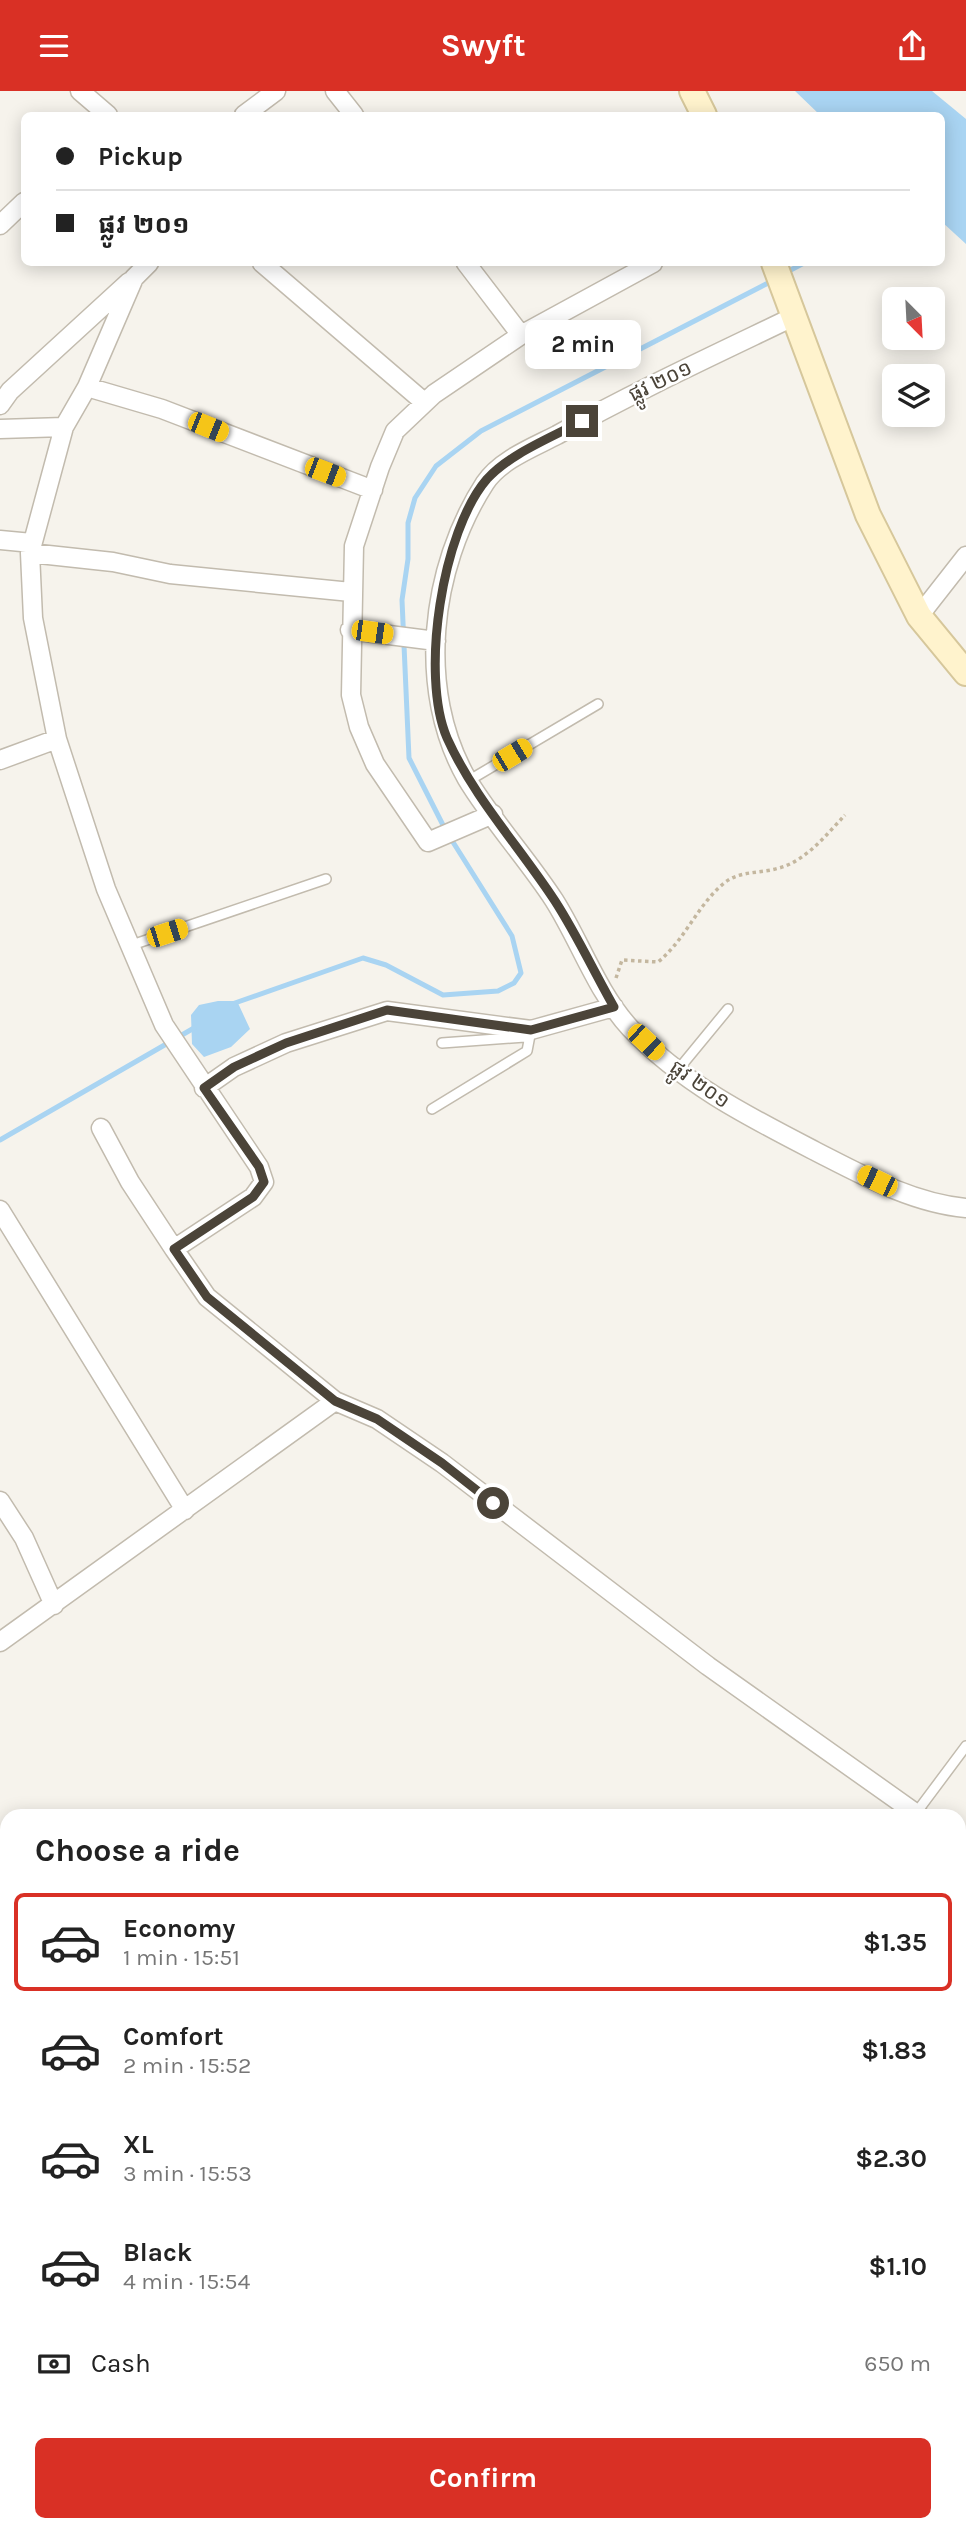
<!DOCTYPE html>
<html lang="en">
<head>
<meta charset="utf-8">
<style>
  :root { --surface:#fff; --page:#f2f2f2; --text:#222; --muted:#767676; --line:#e0e0e0; --accent:#d93025 }
  body { margin:0; font-family:Karla,"Noto Sans Khmer",sans-serif; background:var(--page); color:var(--text); height:100vh; display:flex; flex-direction:column; font-size:26px; white-space:nowrap }
  * { box-sizing:border-box; margin:0 }
  p { font-size:23px; color:var(--muted) }
  .icon { flex:none; width:38px; height:38px; fill:none; stroke:currentColor; stroke-width:2; stroke-linecap:round; stroke-linejoin:round }
  .map { position:relative; flex:1; overflow:hidden }
  .side { position:absolute; left:0px; top:1718px; width:966px; height:723px; display:flex; flex-direction:column; background:var(--surface); border-radius:21px 21px 0 0; box-shadow:0 4px 18px #0003 }
  .side>* { flex:none }
  .top-card { position:absolute; left:21px; top:21px; width:924px; height:154px; border-radius:10px; box-shadow:0 4px 18px #0003; display:grid; align-content:center; height:154px; padding:0 35px; background:var(--surface) }
  .needle { width:46px; rotate:156deg }
  .tools { position:absolute; left:882px; top:196px; display:grid; gap:14px }
  .tools a { display:grid; place-items:center; width:63px; height:63px; border-radius:10px; background:var(--surface); box-shadow:0 4px 18px #0003; font-size:35px }
  .end { position:absolute; width:32px; height:32px; margin:-16px; border:9px solid #4b4439; background:#fff; box-shadow:0 0 0 4px #fff }
  .from { border-radius:50% }
  .bubble { position:absolute; height:49px; border-radius:10px; background:var(--surface); box-shadow:0 4px 18px #0003; font-size:23px; font-weight:700; line-height:49px; text-align:center }
  .car { position:absolute; width:21px; height:42px; margin:-21px -10px; border-radius:9px; box-shadow:0 0 5px 2px #0007; background:linear-gradient(#f5c518 24%,#345 0 40%,#f5c518 0 76%,#345 0 86%,#f5c518 0) }
  .top-card b { display:flex; align-items:center; gap:24px; height:66px; font-size:26px }
  .top-card b+b { border-top:2px solid var(--line) }
  .top-card i { width:18px; height:18px; background:var(--text) }
  ul { padding:0; list-style:none }
  li { display:flex; align-items:center; gap:21px; height:98px; margin:0 14px 10px; padding:0 21px; border:4px solid transparent; border-radius:10px }
  li div { flex:1 }
  li b { display:block; font-size:26px }
  li em { font-style:normal; font-weight:700 }
  li.current { border-color:var(--accent) }
  li>.icon { width:63px; height:63px; stroke-width:1.5 }
  h2 { padding:0 35px; font-size:32px; line-height:84px }
  .pay { display:flex; align-items:center; gap:18px; height:77px; padding:0 35px; font-size:26px }
  .pay p { margin-inline-start:auto }
  .cta { display:flex; gap:14px; margin-top:auto; padding:14px 35px }
  .cta a { flex:1; height:80px; border-radius:10px; background:var(--accent); color:#fff; font-size:28px; font-weight:700; line-height:80px; text-align:center }
  header { display:flex; justify-content:space-between; align-items:center; height:91px; padding:0 35px; background:var(--accent); color:#fff; font-size:32px; font-weight:700 }
  .map>svg:first-child { display:block }
  .residential { fill:#eae5da }
  .water { fill:#a9d4f2 }
  .lines { fill:none; stroke-linecap:round; stroke-linejoin:round }
  .stream { stroke:#a9d4f2; stroke-width:5 }
  .lane-casing { stroke:#c2bbae; stroke-width:12 }
  .street-casing { stroke:#c2bbae; stroke-width:21 }
  .secondary-casing { stroke:#d6c79b; stroke-width:28 }
  .primary-casing { stroke:#e6c16a; stroke-width:32 }
  .path { stroke:#c4b79f; stroke-width:3.5; stroke-dasharray:3.5 3.5; stroke-linecap:butt }
  .lane { stroke:#fff; stroke-width:9 }
  .street { stroke:#fff; stroke-width:18 }
  .secondary { stroke:#fff3cd; stroke-width:24 }
  .primary { stroke:#ffe39c; stroke-width:28 }
  .route { stroke:#4b4439; stroke-width:9 }
  .labels { text-anchor:middle; stroke-width:5; stroke-linejoin:round; paint-order:stroke }
  .street-label { font-size:21px; fill:#4b4439; stroke:#fff }
</style>
</head>
<body>
<header><svg class="icon" aria-label="menu" viewBox="0 0 24 24"><path d="M4 6h16M4 12h16M4 18h16"/></svg>Swyft<svg class="icon" aria-label="share" viewBox="0 0 24 24"><path d="M12 15V3M7 8l5-5 5 5M5 13v7h14v-7"/></svg></header>
<div class="map">
<svg width="966" height="2440" viewBox="0 0 966 2440">
  <rect width="100%" height="100%" fill="#f6f3ec"/>
  <path class="residential" d="M966,1871V2440H143L151,2434H959V1876Z"/>
  <path class="water" d="M795,0H932L966,28V153L942,131V24H820Z
    M218,910H237L250,938L231,956L204,966L192,953L191,924L199,914Z"/>
  <g class="lines">
    <path class="stream" d="M785,182L804,172
      M232,913L363,867L386,874L443,904L498,900L514,892L521,882L512,845L446,740L409,667L402,509L408,468V432L415,407L436,375L481,340L774,189
      M0,1049L194,937"/>
    <defs>
      <path id="lane" d="M468,690L598,613
        M129,855L326,788
        M442,952L525,946
        M677,980L728,918
        M432,1018L527,960L531,939
        M916,1722L966,1655"/>
      <path id="street" d="M80,0L108,24
        M335,0L354,24
        M244,24L276,0
        M0,134L24,111
        M149,172L134,187L87,296L64,336L30,462L33,527L57,648L106,798L164,934L259,1076L264,1091L253,1106L174,1158L207,1206L335,1310
        M262,172L424,311
        M466,172L521,244
        M793,226C714,264 634,301 557,344C534,356 500,369 485,392C430,477 416,599 467,688C491,728 528,769 554,809C580,850 597,901 630,937C682,992 749,1026 815,1060C862,1084 912,1112 966,1117
        M87,296L162,318L373,399
        M0,314L10,300L129,191
        M0,338L64,336
        M0,449L32,452
        M30,462L113,471L170,483L351,501
        M919,525L966,465
        M350,539L436,550
        M0,669L57,648
        M493,723L428,751L375,673L359,636L351,604L354,455L380,376L395,340L434,303L521,244L653,172
        M204,997L234,976L286,952L387,920L531,939L614,916
        M101,1037L130,1091L174,1158
        M0,1119L185,1419
        M0,1410L24,1447L54,1514
        M0,1551L335,1310L377,1328L442,1372L708,1575L921,1726
        M959,1754L966,1759
        M959,2060L966,2072
        M0,2114L7,2124
        M0,2253L7,2248
        M224,2434L228,2440
        M443,2434L447,2440
        M483,2434L487,2440
        M81,2440L89,2434"/>
      <path id="secondary" d="M692,0L704,24
        M774,172L868,424L919,525L966,582"/>
      <path id="primary" d="M959,2023L966,2018
        M410,2440L417,2434"/>
    </defs>
    <use href="#lane" class="lane-casing"/>
    <use href="#street" class="street-casing"/>
    <use href="#secondary" class="secondary-casing"/>
    <use href="#primary" class="primary-casing"/>
    <path class="path" d="M616,887L622,869L658,871C685,849 697,815 723,793C739,779 760,783 779,777C806,770 827,743 845,724"/>
    <use href="#lane" class="lane"/>
    <use href="#street" class="street"/>
    <use href="#secondary" class="secondary"/>
    <use href="#primary" class="primary"/>
  </g>
  <g class="lines">
    <path class="route" d="M493,1412L442,1372L377,1328L335,1310L207,1206L174,1158L253,1106L264,1091L259,1076L204,997L234,976L286,952L387,919L531,939L614,916C594,881 577,844 555,810C519,755 474,707 447,647C420,584 442,440 487,388C511,362 551,347 582,330"/>
  </g>
  <g class="labels">
    <g class="street-label">
      <text transform="translate(660 290) rotate(-26)" y="7">ផ្លូវ ២០១</text>
      <text transform="translate(700 993) rotate(35)" y="7">ផ្លូវ ២០១</text>
    </g>
  </g>
</svg>
<div class="tools">
<a><svg class="needle" viewBox="-14 -14 28 28"><path d="M0-13l5 13h-10z" fill="#e53935"/><path d="M0 13l5-13h-10z" fill="#767676"/></svg></a>
<a><svg class="icon" aria-label="layers" viewBox="0 0 24 24"><path d="M12 4l9 5-9 5-9-5zM3 14l9 5 9-5"/></svg></a>
</div>
<i class="end from" style="left:493px;top:1412px"></i>
<i class="end" style="left:582px;top:330px"></i>
<div class="bubble" style="left:525px;top:229px;width:116px">2 min</div>
<i class="car" style="left:208px;top:336px;rotate:112deg"></i>
<i class="car" style="left:325px;top:381px;rotate:111deg"></i>
<i class="car" style="left:372px;top:541px;rotate:98deg"></i>
<i class="car" style="left:512px;top:664px;rotate:59deg"></i>
<i class="car" style="left:167px;top:842px;rotate:72deg"></i>
<i class="car" style="left:646px;top:951px;rotate:133deg"></i>
<i class="car" style="left:877px;top:1090px;rotate:296deg"></i>
<div class="top-card">
<b><i class="from"></i>Pickup</b>
<b><i></i>ផ្លូវ ២០១</b>
</div>
<section class="side">
<h2>Choose a ride</h2>
<ul>
<li class="current"><svg class="icon" aria-label="car" viewBox="0 0 24 24"><path d="M5 17H2v-5l4-1 3-4h7l3 4 3 1v5h-3M9 17h6M6 11h13"/><circle cx="7" cy="17" r="2"/><circle cx="17" cy="17" r="2"/></svg><div><b>Economy</b><p>1 min · 15:51</p></div><em>$1.35</em></li>
<li><svg class="icon" aria-label="car" viewBox="0 0 24 24"><path d="M5 17H2v-5l4-1 3-4h7l3 4 3 1v5h-3M9 17h6M6 11h13"/><circle cx="7" cy="17" r="2"/><circle cx="17" cy="17" r="2"/></svg><div><b>Comfort</b><p>2 min · 15:52</p></div><em>$1.83</em></li>
<li><svg class="icon" aria-label="car" viewBox="0 0 24 24"><path d="M5 17H2v-5l4-1 3-4h7l3 4 3 1v5h-3M9 17h6M6 11h13"/><circle cx="7" cy="17" r="2"/><circle cx="17" cy="17" r="2"/></svg><div><b>XL</b><p>3 min · 15:53</p></div><em>$2.30</em></li>
<li><svg class="icon" aria-label="car" viewBox="0 0 24 24"><path d="M5 17H2v-5l4-1 3-4h7l3 4 3 1v5h-3M9 17h6M6 11h13"/><circle cx="7" cy="17" r="2"/><circle cx="17" cy="17" r="2"/></svg><div><b>Black</b><p>4 min · 15:54</p></div><em>$1.10</em></li>
</ul>
<div class="pay"><svg class="icon" aria-label="cash" viewBox="0 0 24 24"><path d="M3 7h18v10H3z"/><circle cx="12" cy="12" r="2"/></svg>Cash<p>650 m</p></div>
<div class="cta"><a>Confirm</a></div>
</section>
</div>
</body>
</html>
